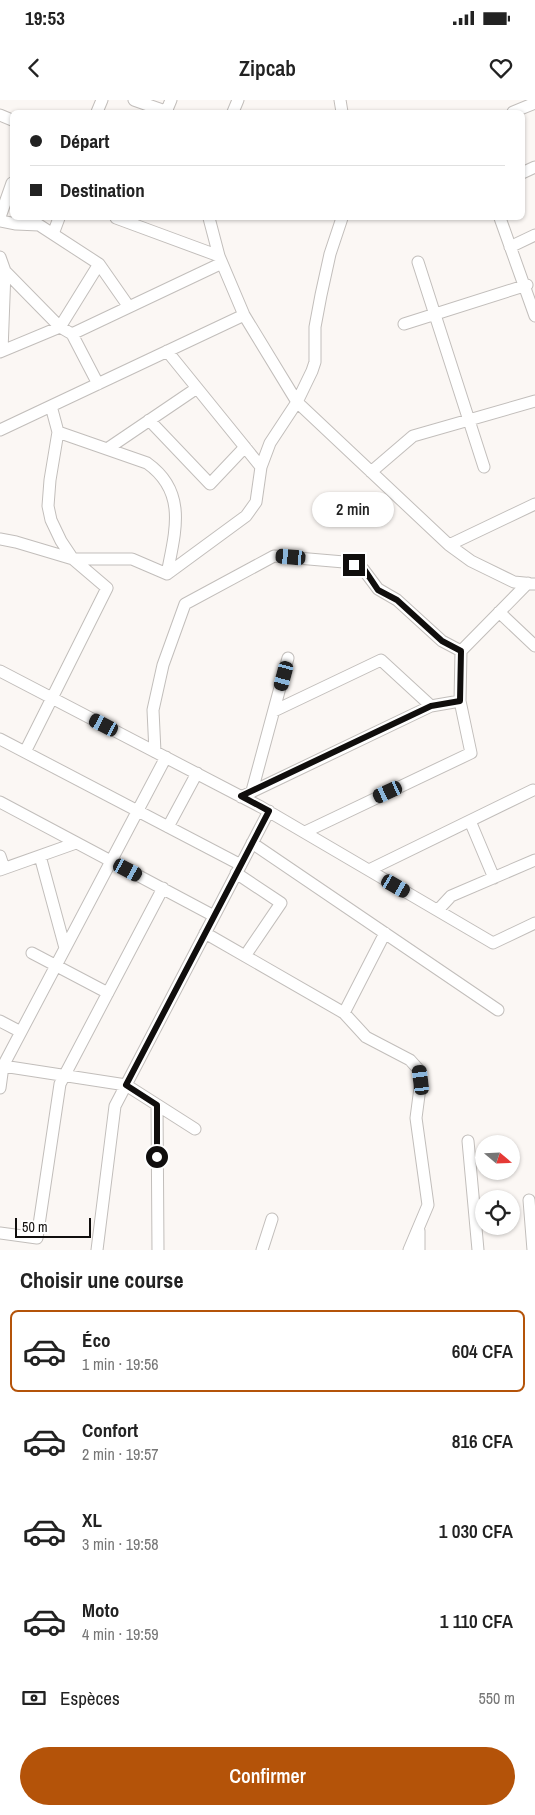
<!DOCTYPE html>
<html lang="fr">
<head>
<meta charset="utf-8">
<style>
  :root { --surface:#fff; --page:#f2f2f2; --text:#222; --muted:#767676; --line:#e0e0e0; --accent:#b45309 }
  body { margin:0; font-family:"Archivo Narrow",sans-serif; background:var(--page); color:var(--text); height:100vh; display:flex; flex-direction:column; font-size:19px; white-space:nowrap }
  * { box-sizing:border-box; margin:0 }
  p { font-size:16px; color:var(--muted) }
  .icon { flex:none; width:28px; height:28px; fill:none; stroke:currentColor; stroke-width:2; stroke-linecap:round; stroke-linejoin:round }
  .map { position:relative; height:1150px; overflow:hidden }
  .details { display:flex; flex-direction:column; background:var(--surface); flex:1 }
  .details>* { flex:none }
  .top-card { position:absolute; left:10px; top:10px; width:515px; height:110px; border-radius:8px; box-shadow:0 1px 4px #0004; display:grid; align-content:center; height:110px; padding:0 20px; background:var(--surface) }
  .needle { width:32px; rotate:109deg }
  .fabs { position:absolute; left:475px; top:1035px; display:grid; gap:10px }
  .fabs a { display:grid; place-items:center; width:45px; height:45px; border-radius:50%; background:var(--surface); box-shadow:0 1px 4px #0004; font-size:25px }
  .scale { position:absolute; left:15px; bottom:12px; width:76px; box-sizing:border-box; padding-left:5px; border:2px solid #100e0d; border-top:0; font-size:14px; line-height:18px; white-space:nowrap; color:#100e0d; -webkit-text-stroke:4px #fff; paint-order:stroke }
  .end { position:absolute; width:22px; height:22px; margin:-11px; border:6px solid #100e0d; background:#fff; box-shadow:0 0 0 2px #fff }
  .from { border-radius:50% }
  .bubble { position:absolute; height:35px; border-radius:18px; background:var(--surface); box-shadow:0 1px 4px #0004; font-size:16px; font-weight:600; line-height:35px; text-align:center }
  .car { position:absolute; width:15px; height:30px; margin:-15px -8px; border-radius:6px; box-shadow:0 0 4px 1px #0007; background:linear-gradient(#222 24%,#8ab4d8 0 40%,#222 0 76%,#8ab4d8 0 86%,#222 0) }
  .top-card b { display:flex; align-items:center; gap:18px; height:48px; font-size:19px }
  .top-card b+b { border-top:1px solid var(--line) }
  .top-card i { width:12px; height:12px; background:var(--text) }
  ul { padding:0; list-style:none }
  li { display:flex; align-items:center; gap:15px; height:82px; margin:0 10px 8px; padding:0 10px; border:2px solid transparent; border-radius:8px }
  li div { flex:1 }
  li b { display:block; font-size:19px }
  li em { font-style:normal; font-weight:600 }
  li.current { border-color:var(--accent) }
  li>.icon { width:45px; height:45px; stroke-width:1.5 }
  h2 { padding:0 20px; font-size:22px; line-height:60px }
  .pay { display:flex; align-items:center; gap:12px; height:55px; padding:0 20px; font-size:19px }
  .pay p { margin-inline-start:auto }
  .button { display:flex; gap:10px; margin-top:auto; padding:10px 20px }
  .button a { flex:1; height:58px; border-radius:30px; background:var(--accent); color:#fff; font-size:20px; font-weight:600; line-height:58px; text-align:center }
  .status { display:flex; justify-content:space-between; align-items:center; height:35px; padding:0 25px; background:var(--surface); direction:ltr }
  .status svg { height:14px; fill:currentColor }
  header { display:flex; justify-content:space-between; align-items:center; height:65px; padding:0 20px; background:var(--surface); font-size:22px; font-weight:600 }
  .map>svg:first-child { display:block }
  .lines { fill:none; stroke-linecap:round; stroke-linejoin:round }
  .street-casing { stroke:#c2bebb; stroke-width:13 }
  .street { stroke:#fff; stroke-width:11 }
  .route { stroke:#100e0d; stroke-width:6 }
</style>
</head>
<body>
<div class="status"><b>19:53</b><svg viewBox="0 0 49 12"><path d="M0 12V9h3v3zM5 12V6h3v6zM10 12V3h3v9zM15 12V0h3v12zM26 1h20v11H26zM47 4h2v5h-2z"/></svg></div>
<header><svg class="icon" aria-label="back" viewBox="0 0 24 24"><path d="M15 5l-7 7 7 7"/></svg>Zipcab<svg class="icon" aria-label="heart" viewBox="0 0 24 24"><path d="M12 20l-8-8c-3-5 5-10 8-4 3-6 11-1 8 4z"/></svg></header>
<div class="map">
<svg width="535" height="1150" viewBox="0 0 535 1150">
  <rect width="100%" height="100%" fill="#fbf7f4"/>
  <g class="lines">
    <defs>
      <path id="street" d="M134,0L168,12
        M340,0L342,12
        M97,12L102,0
        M166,12L171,0
        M233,12L238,0
        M513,12L535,3
        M0,15L12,20
        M522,73L535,67
        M0,117L12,83
        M116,118L219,156
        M209,118L219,156L244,215L297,302L449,445L471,461L514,482L535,484
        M500,118L535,216
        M0,121L16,124L39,125L99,164L129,207
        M53,134L59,118
        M510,147L535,135
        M0,157L5,171L2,251
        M418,162L484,367
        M5,171L60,227L72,234L98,284
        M404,224L527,185
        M72,234L222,163
        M167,251L261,367
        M0,252L60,227L99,164
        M149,320L210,384L245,347
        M0,330L244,215
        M58,332L147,363C188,392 175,432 167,474
        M107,349L197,288
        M371,372L413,336L535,301
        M0,439L16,442L73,459H132L167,474
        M449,445L535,404
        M167,474L246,416L256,402L261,367L270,343L297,302L312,271L315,262V227L321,195L330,154L342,118
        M499,512L535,546
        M0,571L261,707L493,843L535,823
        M274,611L381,560L431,606
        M0,639L241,765
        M25,652L107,488L73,459L61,441L51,420L48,406L50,380L58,332L51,306
        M155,652L153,610L163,565L185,504L274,456L344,462L363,469L378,489L397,500L442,541L461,551
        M252,691L288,558
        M241,697L431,606L460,601
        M0,702L214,816
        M470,721L494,778
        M168,727L197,673
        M305,732L471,653L460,601L461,551L528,483
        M252,743L498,910
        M0,756L4,768
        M40,756L65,848
        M0,770L76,743
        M369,770L533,690
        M236,773L281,803L245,856
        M438,810L451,796L535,760
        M205,833L344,913L366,937L410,960L419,970L421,980L416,1018L428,1105L409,1150
        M32,853L108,893
        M344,913L385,833
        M0,921L21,932
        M3,966L126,985L195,1029
        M0,988L3,966L166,657
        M157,1005L158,1150
        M468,1041L478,1150
        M529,1100L533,1150
        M419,1131V1150
        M0,1133L37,1138L60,984L163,788
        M97,1150L115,1006L269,711
        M262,1150L272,1119"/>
    </defs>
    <use href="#street" class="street-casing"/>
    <use href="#street" class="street"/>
  </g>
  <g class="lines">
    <path class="route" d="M157,1057V1005L126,985L269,711L241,696L431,606L460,601L461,551L442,541L397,500L378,490L364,469L354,465"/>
  </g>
</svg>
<div class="fabs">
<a><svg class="needle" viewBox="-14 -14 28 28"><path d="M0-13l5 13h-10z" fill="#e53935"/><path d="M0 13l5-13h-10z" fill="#767676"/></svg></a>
<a><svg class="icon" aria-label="locate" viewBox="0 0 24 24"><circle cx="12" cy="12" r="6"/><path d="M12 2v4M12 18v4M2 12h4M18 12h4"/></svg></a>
</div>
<div class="scale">50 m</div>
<i class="end from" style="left:157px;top:1057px"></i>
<i class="end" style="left:354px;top:465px"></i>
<div class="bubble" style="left:312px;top:392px;width:82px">2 min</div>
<i class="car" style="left:291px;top:457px;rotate:275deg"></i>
<i class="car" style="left:284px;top:576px;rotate:195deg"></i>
<i class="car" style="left:104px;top:625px;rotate:297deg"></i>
<i class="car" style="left:388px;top:692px;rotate:245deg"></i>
<i class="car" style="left:128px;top:770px;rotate:118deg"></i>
<i class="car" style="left:396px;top:786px;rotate:120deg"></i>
<i class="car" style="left:421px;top:980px;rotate:353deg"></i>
<div class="top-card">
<b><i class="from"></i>Départ</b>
<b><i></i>Destination</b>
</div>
</div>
<section class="details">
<h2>Choisir une course</h2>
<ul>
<li class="current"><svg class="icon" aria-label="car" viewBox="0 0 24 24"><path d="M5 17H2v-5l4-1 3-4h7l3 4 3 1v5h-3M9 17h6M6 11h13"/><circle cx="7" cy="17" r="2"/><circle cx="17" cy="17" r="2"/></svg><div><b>Éco</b><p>1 min · 19:56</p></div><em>604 CFA</em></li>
<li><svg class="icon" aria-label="car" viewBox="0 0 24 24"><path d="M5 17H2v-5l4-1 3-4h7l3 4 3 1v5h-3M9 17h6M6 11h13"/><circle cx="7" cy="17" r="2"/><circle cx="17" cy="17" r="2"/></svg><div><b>Confort</b><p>2 min · 19:57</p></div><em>816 CFA</em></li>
<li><svg class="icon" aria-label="car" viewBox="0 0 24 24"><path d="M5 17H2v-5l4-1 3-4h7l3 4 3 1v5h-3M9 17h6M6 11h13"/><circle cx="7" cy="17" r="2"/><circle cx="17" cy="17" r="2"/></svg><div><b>XL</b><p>3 min · 19:58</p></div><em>1 030 CFA</em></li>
<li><svg class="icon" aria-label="car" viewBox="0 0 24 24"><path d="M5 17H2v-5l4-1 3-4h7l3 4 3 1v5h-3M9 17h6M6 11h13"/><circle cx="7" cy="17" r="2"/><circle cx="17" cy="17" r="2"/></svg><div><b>Moto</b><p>4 min · 19:59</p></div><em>1 110 CFA</em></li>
</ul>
<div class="pay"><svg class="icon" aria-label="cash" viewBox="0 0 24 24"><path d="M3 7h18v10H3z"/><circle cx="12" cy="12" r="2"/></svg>Espèces<p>550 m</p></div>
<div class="button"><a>Confirmer</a></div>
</section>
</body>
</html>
